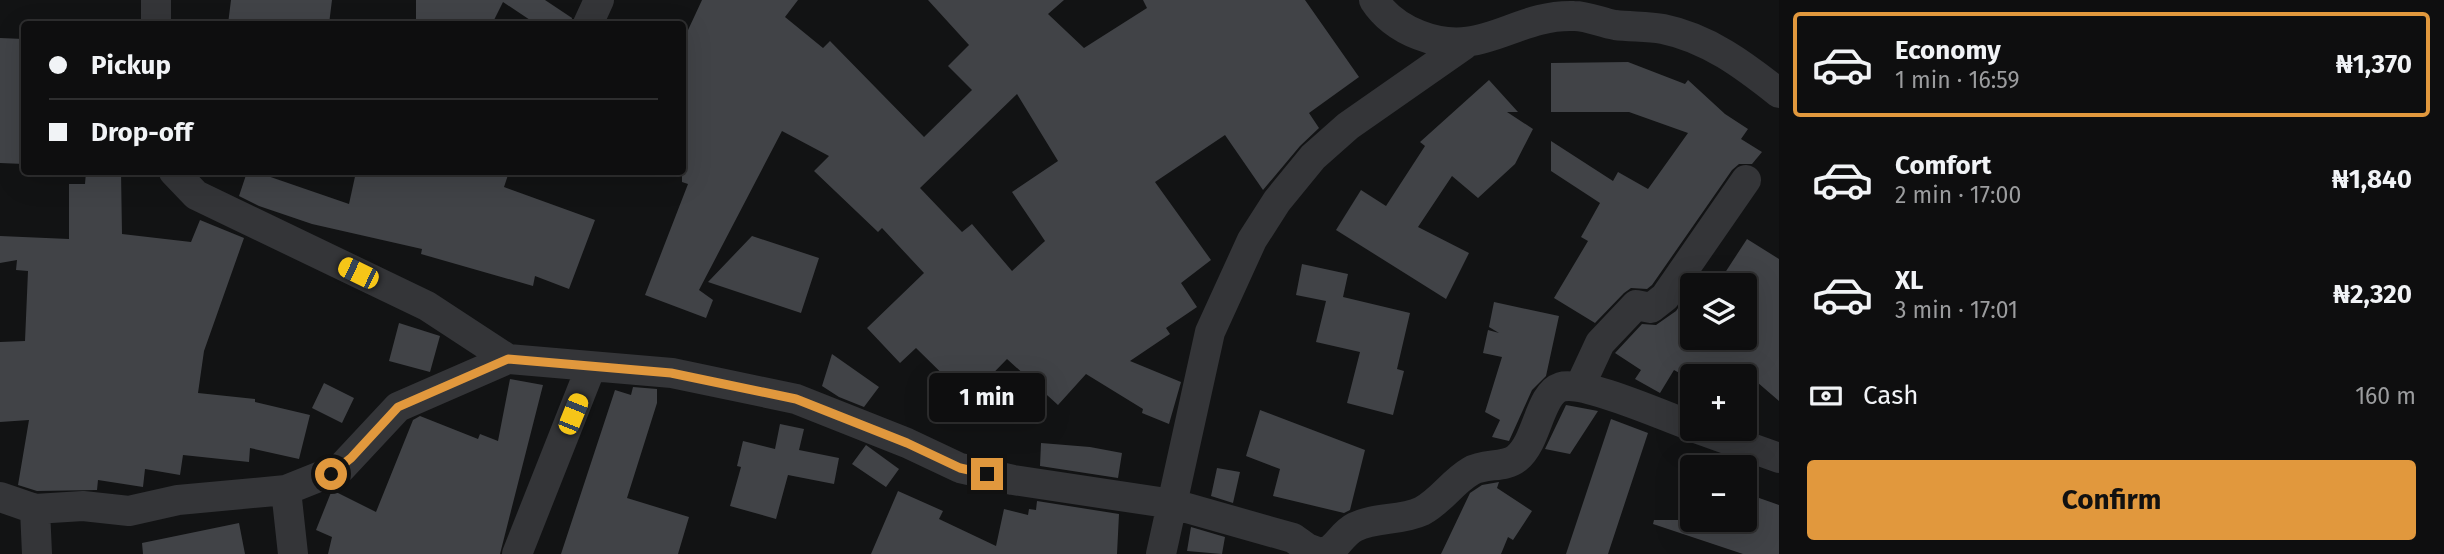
<!DOCTYPE html>
<html lang="en">
<head>
<meta charset="utf-8">
<style>
  :root { --surface:#0e0e0f; --page:#1c1c1d; --text:#f1f3f6; --muted:#9b9c9e; --line:#2e2e2f; --accent:#e1983d }
  body { margin:0; font-family:"Fira Sans",sans-serif; background:var(--page); color:var(--text); height:100vh; display:flex; flex-direction:column; font-size:26px; white-space:nowrap }
  * { box-sizing:border-box; margin:0 }
  p { font-size:23px; color:var(--muted) }
  .icon { flex:none; width:38px; height:38px; fill:none; stroke:currentColor; stroke-width:2; stroke-linecap:round; stroke-linejoin:round }
  .map { position:relative; flex:1; overflow:hidden }
  .panel { display:flex; flex-direction:column; background:var(--surface); width:665px }
  .panel>* { flex:none }
  .banner { position:absolute; left:21px; top:21px; width:665px; height:154px; border-radius:7px; box-shadow:0 7px 28px #0002,0 0 0 2px var(--line); display:grid; align-content:center; height:154px; padding:0 28px; background:var(--surface) }
  .tools { position:absolute; left:1680px; top:273px; display:grid; gap:14px }
  .tools a { display:grid; place-items:center; width:77px; height:77px; border-radius:7px; background:var(--surface); box-shadow:0 7px 28px #0002,0 0 0 2px var(--line); font-size:35px }
  .end { position:absolute; width:32px; height:32px; margin:-16px; border:9px solid #e1983d; background:#111; box-shadow:0 0 0 4px #111 }
  .from { border-radius:50% }
  .bubble { position:absolute; height:49px; border-radius:7px; background:var(--surface); box-shadow:0 7px 28px #0002,0 0 0 2px var(--line); font-size:23px; font-weight:700; line-height:49px; text-align:center }
  .car { position:absolute; width:21px; height:42px; margin:-21px -10px; border-radius:9px; box-shadow:0 0 5px 2px #0007; background:linear-gradient(#f5c518 24%,#345 0 40%,#f5c518 0 76%,#345 0 86%,#f5c518 0) }
  .banner b { display:flex; align-items:center; gap:24px; height:66px; font-size:26px }
  .banner b+b { border-top:2px solid var(--line) }
  .banner i { width:18px; height:18px; background:var(--text) }
  ul { padding:12px 0 0; list-style:none }
  li { display:flex; align-items:center; gap:21px; height:105px; margin:0 14px 10px; padding:0 14px; border:4px solid transparent; border-radius:7px }
  li div { flex:1 }
  li b { display:block; font-size:26px }
  li em { font-style:normal; font-weight:700 }
  li.on { border-color:var(--accent) }
  li>.icon { width:63px; height:63px; stroke-width:1.5 }
  .pay { display:flex; align-items:center; gap:18px; height:77px; padding:0 28px; font-size:26px }
  .pay p { margin-inline-start:auto }
  .primary-button { display:flex; gap:14px; margin-top:auto; padding:14px 28px }
  .primary-button a { flex:1; height:80px; border-radius:7px; background:var(--accent); color:#111; font-size:28px; font-weight:700; line-height:80px; text-align:center }
  main { display:flex; flex:1; min-height:0 }
  .map>svg:first-child { display:block }
  .building { fill:#414347; fill-rule:evenodd }
  .lines { fill:none; stroke-linecap:round; stroke-linejoin:round }
  .street { stroke:#343538; stroke-width:30 }
  .route { stroke:#e1983d; stroke-width:9 }
</style>
</head>
<body>
<main>
<div class="map">
<svg width="1779" height="554" viewBox="0 0 1779 554">
  <rect width="100%" height="100%" fill="#121314"/>
  <path class="building" d="M231,0H332L329,24H228Z
    M416,0H545L572,18L571,24H536L503,2L492,24H416Z
    M702,0H798L785,17L823,48L830,41L924,137L972,90L948,66L969,45L928,0H1064L1048,14L1084,48L1147,8L1143,0H1305L1359,77L1309,113L1319,128L1300,146L1263,190L1225,135L1155,182L1211,260L1181,283L1197,307L1166,328L1170,334L1130,361L1181,382L1169,424L1142,413L1143,409L1086,374L1058,405L1007,359L968,399L916,348L900,363L867,328L924,273L882,228L878,232L814,171L829,156L782,131L699,290L713,300L706,318L645,295L688,184L682,182V43ZM1017,94L1058,161L1012,192L1045,241L1012,271L972,224L962,232L920,188Z
    M0,38L24,39V164L0,163Z
    M1628,62L1685,84L1688,80L1725,114L1748,129L1741,139L1762,152L1752,164H1739L1732,170L1652,285L1647,289L1631,288L1624,293L1595,323L1554,298L1588,241L1581,237L1600,203L1551,171V141L1613,181L1618,172L1648,189L1688,133L1629,112H1551V63Z
    M1489,80L1518,112H1507L1533,129L1515,164L1478,198L1452,176L1418,227L1469,253L1446,299L1336,230L1361,190L1386,206L1425,146L1420,142Z
    M86,172H121L122,234L191,242L200,220L244,238L204,351L198,393L255,399V402L310,415L299,459L250,448L249,462L183,455L180,475L145,469L143,487L98,480L97,490L37,491L18,485L29,420L0,422V342L25,341L28,271L16,270L17,260L0,263V236L69,239V184H85Z
    M247,172H256L349,204L356,172H509L504,187L595,220L569,289L535,276L533,286L421,254L422,249L312,224L259,206L239,196Z
    M752,236L819,258L801,313L708,282Z
    M1747,239L1779,259V401L1750,376H1685L1674,370L1660,393L1635,379L1641,370L1615,353L1642,324L1656,325L1676,311L1692,288V338H1745V285H1717Z
    M1302,264L1348,274L1343,297L1410,313L1397,369L1404,371L1393,415L1347,403L1360,352L1316,342L1326,301L1296,295Z
    M1494,302L1559,316L1546,376L1532,390L1509,441L1492,437L1500,420L1485,412L1502,357L1483,353L1488,330L1499,333L1489,327Z
    M399,323L440,336L430,372L389,361Z
    M832,354L879,387L864,407L839,397L822,386Z
    M510,379L543,385L500,554H328L332,537L316,530L332,490L376,512L413,420L420,416L478,439L480,434L498,441Z
    M324,383L354,398L342,423L312,408Z
    M633,387L657,389V403L627,498L689,517L678,554H561L615,390L631,395Z
    M1566,405L1598,411L1570,454L1545,449Z
    M1260,410L1365,450L1350,510L1344,513L1273,496L1280,469L1246,456Z
    M1611,419L1648,433L1608,554H1566Z
    M780,424L804,429L799,450L839,458L834,484L788,475L776,519L730,506L741,467L737,466L743,441L775,449Z
    M1041,443L1090,447L1122,453L1118,478L1040,466Z
    M866,445L899,469L886,487L852,464Z
    M1217,468L1240,472L1233,503L1211,496Z
    M1499,482L1497,488L1532,511L1513,540L1508,537L1501,554H1441L1470,493L1482,485Z
    M898,491L943,511L939,519L996,546L1004,509L1028,515L1029,509L1036,510L1037,501L1119,514L1117,554H871Z
    M1745,493L1779,505V554H1743L1653,524L1654,520H1745Z
    M239,523L245,554H143L142,543Z
    M1191,527L1225,537L1222,554L1187,551Z"/>
  <g class="lines">
    <path class="street" d="M1374,0C1385,17 1401,28 1419,35C1482,60 1514,14 1574,16C1588,16 1602,23 1615,25C1631,27 1648,26 1663,29C1708,38 1745,66 1779,93
      M156,24V0
      M588,24L599,0
      M174,172L196,195L427,306L508,359L672,373L796,399L907,443L960,468L1013,480L1173,504L1293,538L1307,548L1323,554C1338,548 1341,534 1355,527C1375,517 1401,521 1422,511C1441,501 1452,482 1471,471C1485,463 1505,468 1517,458C1538,441 1539,394 1561,387C1584,380 1666,417 1692,426
      M1580,386L1600,343L1636,305L1651,308L1665,297L1746,180
      M1698,429L1779,458
      M286,490L293,554
      M0,497L35,509L83,506L129,511L178,500L286,490L341,468L398,407L508,359
      M35,509L37,554
      M517,554L591,367
      M1161,554L1210,332L1252,240L1277,201L1313,157L1348,126L1464,45"/>
  </g>
  <g class="lines">
    <path class="route" d="M331,474L351,458L398,407L508,359L671,373L796,399L907,443L960,468L987,474"/>
  </g>
</svg>
<div class="tools">
<a><svg class="icon" aria-label="layers" viewBox="0 0 24 24"><path d="M12 4l9 5-9 5-9-5zM3 14l9 5 9-5"/></svg></a>
<a>+</a>
<a>−</a>
</div>
<i class="end from" style="left:331px;top:474px"></i>
<i class="end" style="left:987px;top:474px"></i>
<div class="bubble" style="left:929px;top:373px;width:116px">1 min</div>
<i class="car" style="left:358px;top:273px;rotate:296deg"></i>
<i class="car" style="left:573px;top:414px;rotate:22deg"></i>
<div class="banner">
<b><i class="from"></i>Pickup</b>
<b><i></i>Drop-off</b>
</div>
</div>
<section class="panel">
<ul>
<li class="on"><svg class="icon" aria-label="car" viewBox="0 0 24 24"><path d="M5 17H2v-5l4-1 3-4h7l3 4 3 1v5h-3M9 17h6M6 11h13"/><circle cx="7" cy="17" r="2"/><circle cx="17" cy="17" r="2"/></svg><div><b>Economy</b><p>1 min · 16:59</p></div><em>₦1,370</em></li>
<li><svg class="icon" aria-label="car" viewBox="0 0 24 24"><path d="M5 17H2v-5l4-1 3-4h7l3 4 3 1v5h-3M9 17h6M6 11h13"/><circle cx="7" cy="17" r="2"/><circle cx="17" cy="17" r="2"/></svg><div><b>Comfort</b><p>2 min · 17:00</p></div><em>₦1,840</em></li>
<li><svg class="icon" aria-label="car" viewBox="0 0 24 24"><path d="M5 17H2v-5l4-1 3-4h7l3 4 3 1v5h-3M9 17h6M6 11h13"/><circle cx="7" cy="17" r="2"/><circle cx="17" cy="17" r="2"/></svg><div><b>XL</b><p>3 min · 17:01</p></div><em>₦2,320</em></li>
</ul>
<div class="pay"><svg class="icon" aria-label="cash" viewBox="0 0 24 24"><path d="M3 7h18v10H3z"/><circle cx="12" cy="12" r="2"/></svg>Cash<p>160 m</p></div>
<div class="primary-button"><a>Confirm</a></div>
</section>
</main>
</body>
</html>
